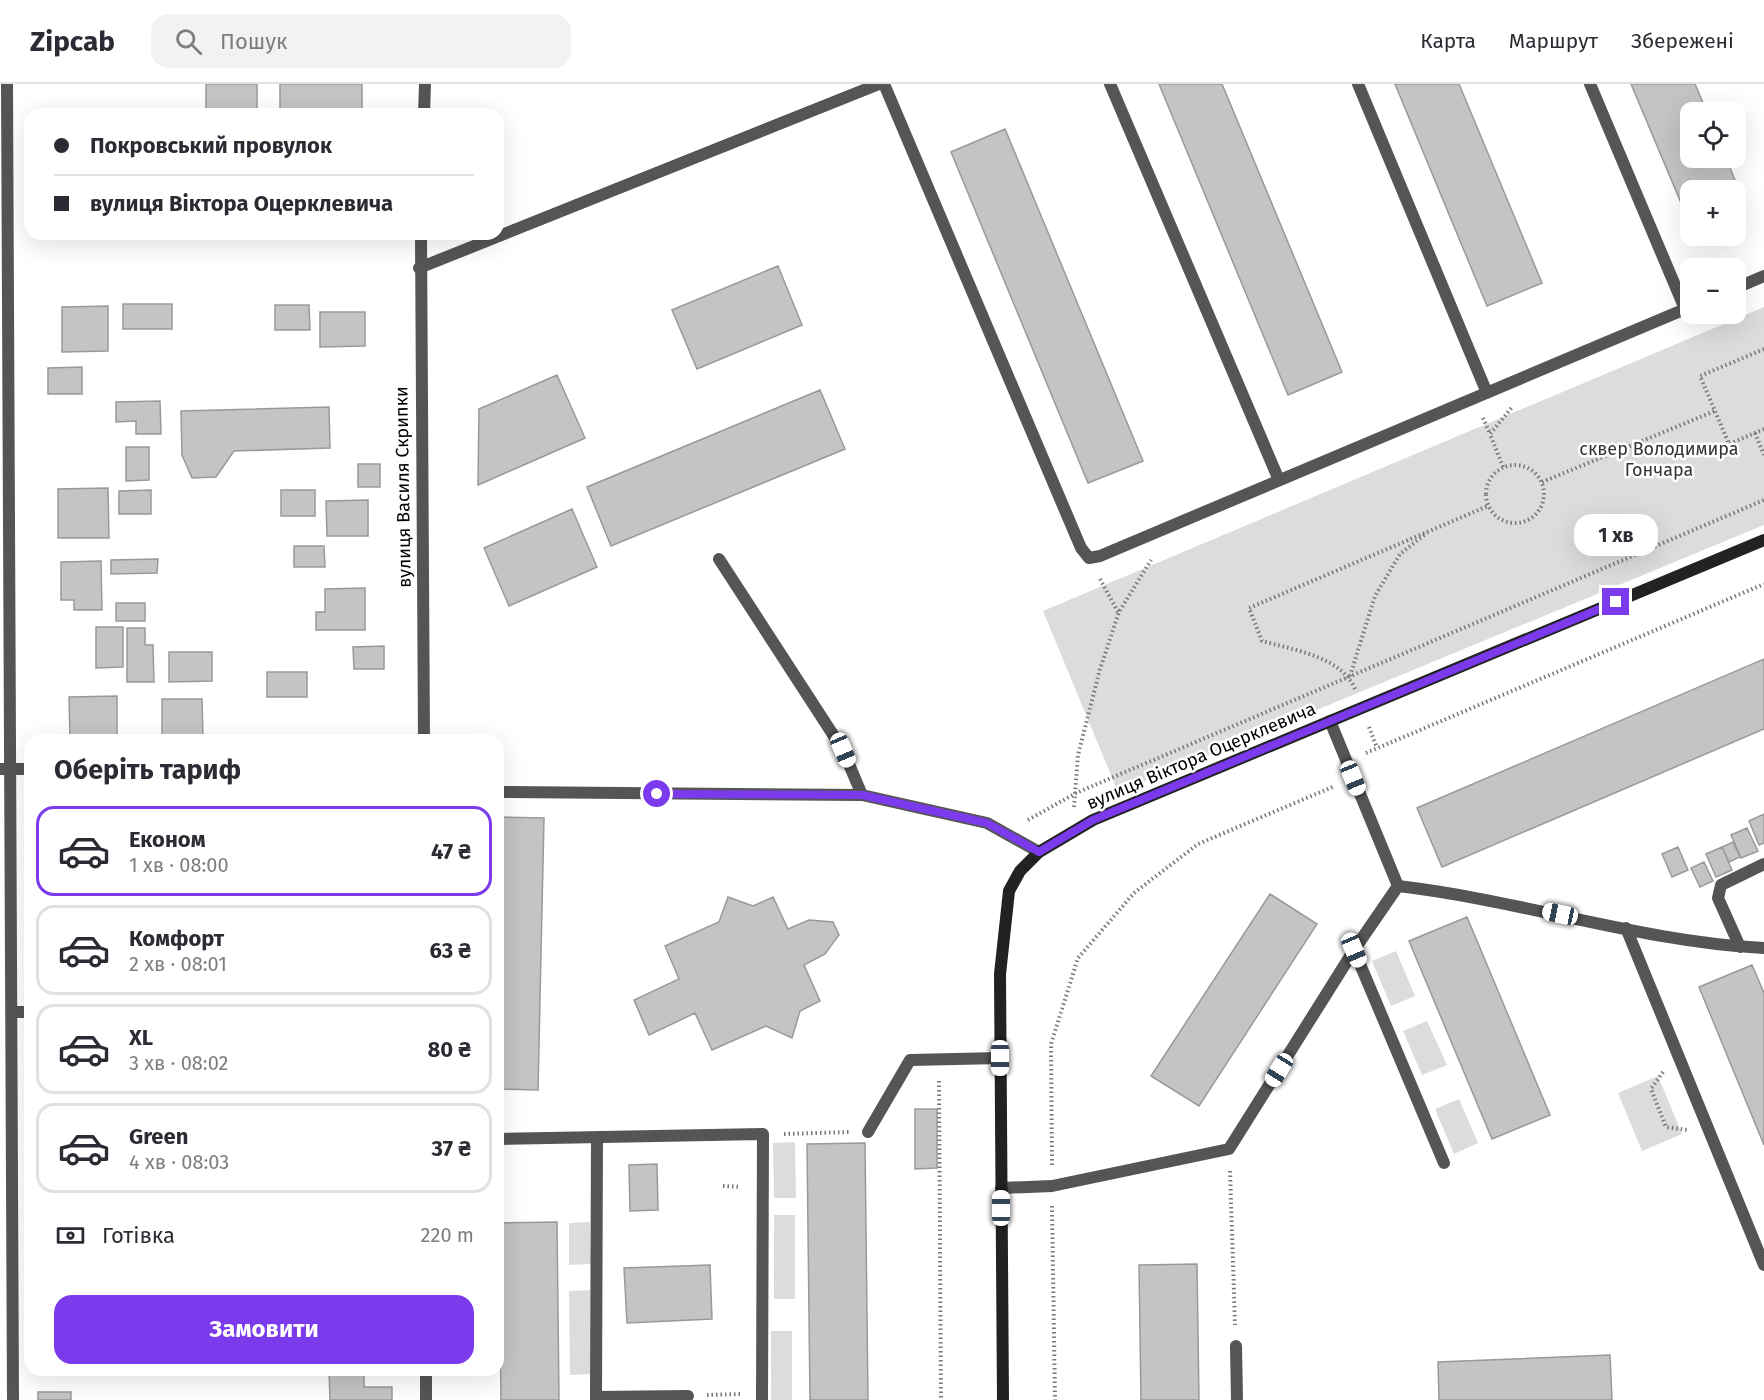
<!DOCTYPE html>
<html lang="uk">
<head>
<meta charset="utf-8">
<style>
  :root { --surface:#fff; --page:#f2f2f3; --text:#2b2b33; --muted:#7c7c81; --line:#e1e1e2; --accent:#7c3aed }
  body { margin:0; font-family:"Fira Sans",sans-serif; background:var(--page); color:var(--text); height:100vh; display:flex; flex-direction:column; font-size:22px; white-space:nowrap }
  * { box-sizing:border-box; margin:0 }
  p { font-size:20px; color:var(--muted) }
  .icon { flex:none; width:33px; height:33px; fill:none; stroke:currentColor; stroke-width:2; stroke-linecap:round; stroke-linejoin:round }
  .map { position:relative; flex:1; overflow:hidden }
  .panel { position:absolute; left:24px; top:650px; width:480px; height:642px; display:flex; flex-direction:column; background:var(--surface); border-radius:18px; box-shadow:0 6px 24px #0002 }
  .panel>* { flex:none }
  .banner { position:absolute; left:24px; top:24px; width:480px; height:132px; border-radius:18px; box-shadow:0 6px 24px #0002; display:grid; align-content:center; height:132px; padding:0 30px; background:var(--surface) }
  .controls { position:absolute; left:1680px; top:18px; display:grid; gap:12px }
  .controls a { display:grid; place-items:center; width:66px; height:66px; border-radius:12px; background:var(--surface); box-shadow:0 6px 24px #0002; font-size:30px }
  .end { position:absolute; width:27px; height:27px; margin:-14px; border:8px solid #7c3aed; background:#fff; box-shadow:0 0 0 3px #fff }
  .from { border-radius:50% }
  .bubble { position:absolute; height:42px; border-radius:18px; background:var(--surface); box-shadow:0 6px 24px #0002; font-size:20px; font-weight:700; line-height:42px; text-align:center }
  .car { position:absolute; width:18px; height:36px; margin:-18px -9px; border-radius:8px; box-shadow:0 0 4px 2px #0007; background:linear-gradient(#fff 24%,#345 0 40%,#fff 0 76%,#345 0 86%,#fff 0) }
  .banner b { display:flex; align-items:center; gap:21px; height:57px; font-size:22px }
  .banner b+b { border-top:2px solid var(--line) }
  .banner i { width:15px; height:15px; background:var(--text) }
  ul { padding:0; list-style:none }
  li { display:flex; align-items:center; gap:18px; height:90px; margin:0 12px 9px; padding:0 18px; border:3px solid var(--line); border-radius:18px }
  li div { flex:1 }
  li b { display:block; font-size:22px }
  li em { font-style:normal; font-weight:700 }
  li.active { border-color:var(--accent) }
  li>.icon { width:54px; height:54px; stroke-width:1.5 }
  h2 { padding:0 30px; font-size:27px; line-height:72px }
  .pay { display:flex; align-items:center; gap:15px; height:66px; padding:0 30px; font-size:22px }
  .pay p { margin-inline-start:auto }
  .button { display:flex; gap:12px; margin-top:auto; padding:12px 30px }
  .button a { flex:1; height:69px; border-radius:18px; background:var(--accent); color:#fff; font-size:24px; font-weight:700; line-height:69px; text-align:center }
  header { display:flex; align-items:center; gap:36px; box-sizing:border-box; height:84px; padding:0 30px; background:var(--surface); border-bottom:2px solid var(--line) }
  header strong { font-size:28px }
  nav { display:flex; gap:33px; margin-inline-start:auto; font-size:21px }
  .search { width:420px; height:54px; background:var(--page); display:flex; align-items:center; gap:15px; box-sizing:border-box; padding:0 21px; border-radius:18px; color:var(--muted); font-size:22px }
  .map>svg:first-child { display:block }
  .green { fill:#dcdcdc }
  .building { fill:#c4c4c4; stroke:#999; stroke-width:1.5 }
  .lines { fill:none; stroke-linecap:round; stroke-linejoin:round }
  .path { stroke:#777; stroke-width:4; stroke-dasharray:1.5 3; stroke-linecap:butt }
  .lane { stroke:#555; stroke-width:12 }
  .street { stroke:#555; stroke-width:12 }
  .secondary { stroke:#222; stroke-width:12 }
  .route { stroke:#7c3aed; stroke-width:8 }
  .labels { text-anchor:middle; stroke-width:5; stroke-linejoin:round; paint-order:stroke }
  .park-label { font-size:18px; fill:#333; stroke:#fff }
  .street-label { font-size:18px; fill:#000; stroke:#fff }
</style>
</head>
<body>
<header>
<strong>Zipcab</strong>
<div class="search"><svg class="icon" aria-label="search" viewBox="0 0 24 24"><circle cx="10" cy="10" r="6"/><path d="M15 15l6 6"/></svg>Пошук</div>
<nav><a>Карта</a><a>Маршрут</a><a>Збережені</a></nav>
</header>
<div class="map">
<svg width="1764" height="1316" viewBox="0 0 1764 1316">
  <rect width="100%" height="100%" fill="#fff"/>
  <path class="green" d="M1764,223V441L1118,708L1043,527Z
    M1396,867L1415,912L1391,922L1372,877Z
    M1427,937L1447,981L1422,991L1403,947Z
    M1658,992L1682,1050L1642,1067L1618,1009Z
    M1459,1015L1478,1059L1454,1070L1435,1025Z
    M795,1058L796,1114H774L773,1059Z
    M774,1131H795V1215H774Z
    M590,1138L591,1180L569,1181V1139Z
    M590,1206L591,1290L570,1291L569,1207Z
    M771,1247H792V1316H771Z"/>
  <path class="building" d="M206,0H257V30H206Z
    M280,0H362V30H280Z
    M1159,0H1222L1342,288L1288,311Z
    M1395,0H1459L1542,199L1487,222Z
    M1631,0H1695L1707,28H1690V74H1726L1741,111L1736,113V106H1690V131L1687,133Z
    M1005,45L1143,377L1088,399L951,68Z
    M42,150H71V153H42Z
    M778,182L802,241L697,285L672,226Z
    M123,220H172V245H123Z
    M275,221H309L310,246H275Z
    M108,222V267L62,268V223Z
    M320,228H365V262L320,263Z
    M82,283V310H48V284Z
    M557,291L585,354L478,401L479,325Z
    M820,306L845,365L611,462L587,403Z
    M160,317L161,350H136V337L116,338V318Z
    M329,323L330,364L234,367L216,393L192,394L182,371L181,327Z
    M126,363H149V396L126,397Z
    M358,380H380V403H358Z
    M108,404L109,454H58V405Z
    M151,406V430H119V407Z
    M281,406H315V432H281Z
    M368,416V452H327L326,417Z
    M572,425L597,483L509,522L484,464Z
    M294,462H324L325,483H294Z
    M158,475L157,489L111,490V476Z
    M101,477L102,526H74V516H61V478Z
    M365,504V546H316V528H325V505Z
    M116,519H145V537H116Z
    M96,543H123V583L96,584Z
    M127,544H145V561H153L154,598H127Z
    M384,562V585H354L353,563Z
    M169,568H212V597L169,598Z
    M1764,575V645L1442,783L1417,724Z
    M267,588H307V613H267Z
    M117,612V656H70L69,613Z
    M162,615H202L203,656H162Z
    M1764,730V759L1759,761L1749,737Z
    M498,733L544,734L538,1006L498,1005Z
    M1747,744L1758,767L1741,774L1731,751Z
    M1733,758L1740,773L1729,778L1722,763Z
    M1678,763L1688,786L1672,793L1662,770Z
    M1722,763L1732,786L1716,793L1706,770Z
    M1704,778L1713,797L1700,803L1691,784Z
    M1270,810L1317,840L1199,1022L1151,992Z
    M728,813L753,822L773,813L788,845L809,836L833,838L839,851L825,870L804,881L820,917L800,927L792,954L766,942L712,966L695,929L649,951L634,916L679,895L665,862L719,838Z
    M1467,833L1550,1031L1492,1055L1409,857Z
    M1752,881L1764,909V1061L1699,903Z
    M915,1025H937V1084L915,1085Z
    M865,1059L868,1316H810L807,1060Z
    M657,1080L658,1126L630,1127L629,1081Z
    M557,1138L559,1316H501L499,1139Z
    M1197,1180L1199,1316H1141L1139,1181Z
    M710,1181L712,1235L627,1239L624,1184Z
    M1610,1271L1612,1316H1439L1438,1278Z
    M329,1286H376V1289H364V1303H392V1316H330Z
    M38,1308H71V1316H38Z"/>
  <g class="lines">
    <path class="path" d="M1764,265L1700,292L1729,360L1764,345
      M1483,334L1490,350
      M1755,349L1764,371
      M1486 410a29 29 0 1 1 58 0a29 29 0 1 1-58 0Z
      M1503,383L1490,350L1513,322
      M1542,398L1715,327
      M1100,495L1118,528
      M1350,592L1375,512L1400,470L1427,449
      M1355,605C1341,572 1293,566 1262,557L1249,524L1488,422
      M1369,643L1377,664
      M1366,669L1764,500
      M1074,723L1078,671L1100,585L1119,528L1151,476
      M1028,736L1076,709L1764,416
      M1663,988L1651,1005L1666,1043L1687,1046
      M939,997L941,1316
      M784,1050L849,1048
      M1052,1081L1051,960L1078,874L1134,809L1198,760L1335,702
      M1230,1087L1235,1241
      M723,1102L741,1103
      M1052,1122L1055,1316
      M707,1311L742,1310"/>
    <path class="lane" d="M884,0L1081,464L1089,474L1100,472L1690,223
      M1110,0L1279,396
      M1358,0L1487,309
      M1590,0L1685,225
      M419,184L879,0
      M1736,204L1764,192
      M719,475L843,666L862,711
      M1330,637L1398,802
      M498,708L862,711L987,739L1039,768
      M1398,802C1520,816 1642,858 1764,864
      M1626,844L1764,1181
      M1740,863L1718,814L1721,801L1764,780
      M1354,866L1444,1079
      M12,928H30
      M868,1048L910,976L1000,974
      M498,1055L763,1050L762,1316
      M1001,1104L1052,1102L1229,1065L1354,866L1398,802
      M1236,1262L1237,1316
      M596,1313L688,1312
      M596,1316L597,1053"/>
    <path class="street" d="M7,0L13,1316
      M424,30L425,0
      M421,150L424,656
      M0,685H30
      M426,1286V1316"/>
    <path class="secondary" d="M1003,1316L1000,890L1009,807L1020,787L1039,768L1093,736L1764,456"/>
  </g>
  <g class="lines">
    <path class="route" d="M657,710L862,711L987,739L1039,768L1093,736L1616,518"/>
  </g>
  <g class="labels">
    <g class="park-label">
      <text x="1659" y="371">сквер Володимира<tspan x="1659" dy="21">Гончара</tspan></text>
    </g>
    <g class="street-label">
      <text transform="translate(403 403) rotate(-91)" y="6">вулиця Василя Скрипки</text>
      <text transform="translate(1201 672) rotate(-23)" y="6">вулиця Віктора Оцерклевича</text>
    </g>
  </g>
</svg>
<div class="controls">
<a><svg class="icon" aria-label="locate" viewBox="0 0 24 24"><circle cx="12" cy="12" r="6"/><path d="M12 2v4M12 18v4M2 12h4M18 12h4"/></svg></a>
<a>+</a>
<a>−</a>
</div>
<i class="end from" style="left:657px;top:710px"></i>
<i class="end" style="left:1616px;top:518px"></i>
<div class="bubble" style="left:1574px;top:430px;width:84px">1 хв</div>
<i class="car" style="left:843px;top:666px;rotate:157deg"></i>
<i class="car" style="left:1353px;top:694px;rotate:158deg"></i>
<i class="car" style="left:1560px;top:830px;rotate:282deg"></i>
<i class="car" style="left:1354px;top:866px;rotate:157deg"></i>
<i class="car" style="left:1000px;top:974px;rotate:180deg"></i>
<i class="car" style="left:1279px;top:986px;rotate:212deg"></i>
<i class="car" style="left:1001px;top:1124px;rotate:0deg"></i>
<div class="banner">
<b><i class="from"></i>Покровський провулок</b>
<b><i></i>вулиця Віктора Оцерклевича</b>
</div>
<section class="panel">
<h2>Оберіть тариф</h2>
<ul>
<li class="active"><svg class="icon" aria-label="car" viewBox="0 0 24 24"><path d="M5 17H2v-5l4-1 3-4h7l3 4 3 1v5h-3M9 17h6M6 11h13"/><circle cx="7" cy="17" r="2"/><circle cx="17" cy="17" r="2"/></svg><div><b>Економ</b><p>1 хв · 08:00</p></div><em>47 ₴</em></li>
<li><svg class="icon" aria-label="car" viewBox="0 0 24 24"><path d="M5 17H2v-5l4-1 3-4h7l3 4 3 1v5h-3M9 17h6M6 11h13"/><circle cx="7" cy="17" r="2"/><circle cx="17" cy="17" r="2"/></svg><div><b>Комфорт</b><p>2 хв · 08:01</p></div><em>63 ₴</em></li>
<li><svg class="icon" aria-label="car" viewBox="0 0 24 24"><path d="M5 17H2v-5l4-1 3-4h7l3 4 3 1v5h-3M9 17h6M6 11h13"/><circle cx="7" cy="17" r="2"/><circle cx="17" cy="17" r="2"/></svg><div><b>XL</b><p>3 хв · 08:02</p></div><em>80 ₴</em></li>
<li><svg class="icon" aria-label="car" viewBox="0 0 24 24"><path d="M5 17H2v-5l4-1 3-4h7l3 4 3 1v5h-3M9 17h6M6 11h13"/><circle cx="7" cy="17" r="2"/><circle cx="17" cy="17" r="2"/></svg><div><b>Green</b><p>4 хв · 08:03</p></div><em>37 ₴</em></li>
</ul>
<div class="pay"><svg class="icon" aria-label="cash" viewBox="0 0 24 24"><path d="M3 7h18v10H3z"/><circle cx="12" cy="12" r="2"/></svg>Готівка<p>220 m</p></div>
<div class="button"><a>Замовити</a></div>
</section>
</div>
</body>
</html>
